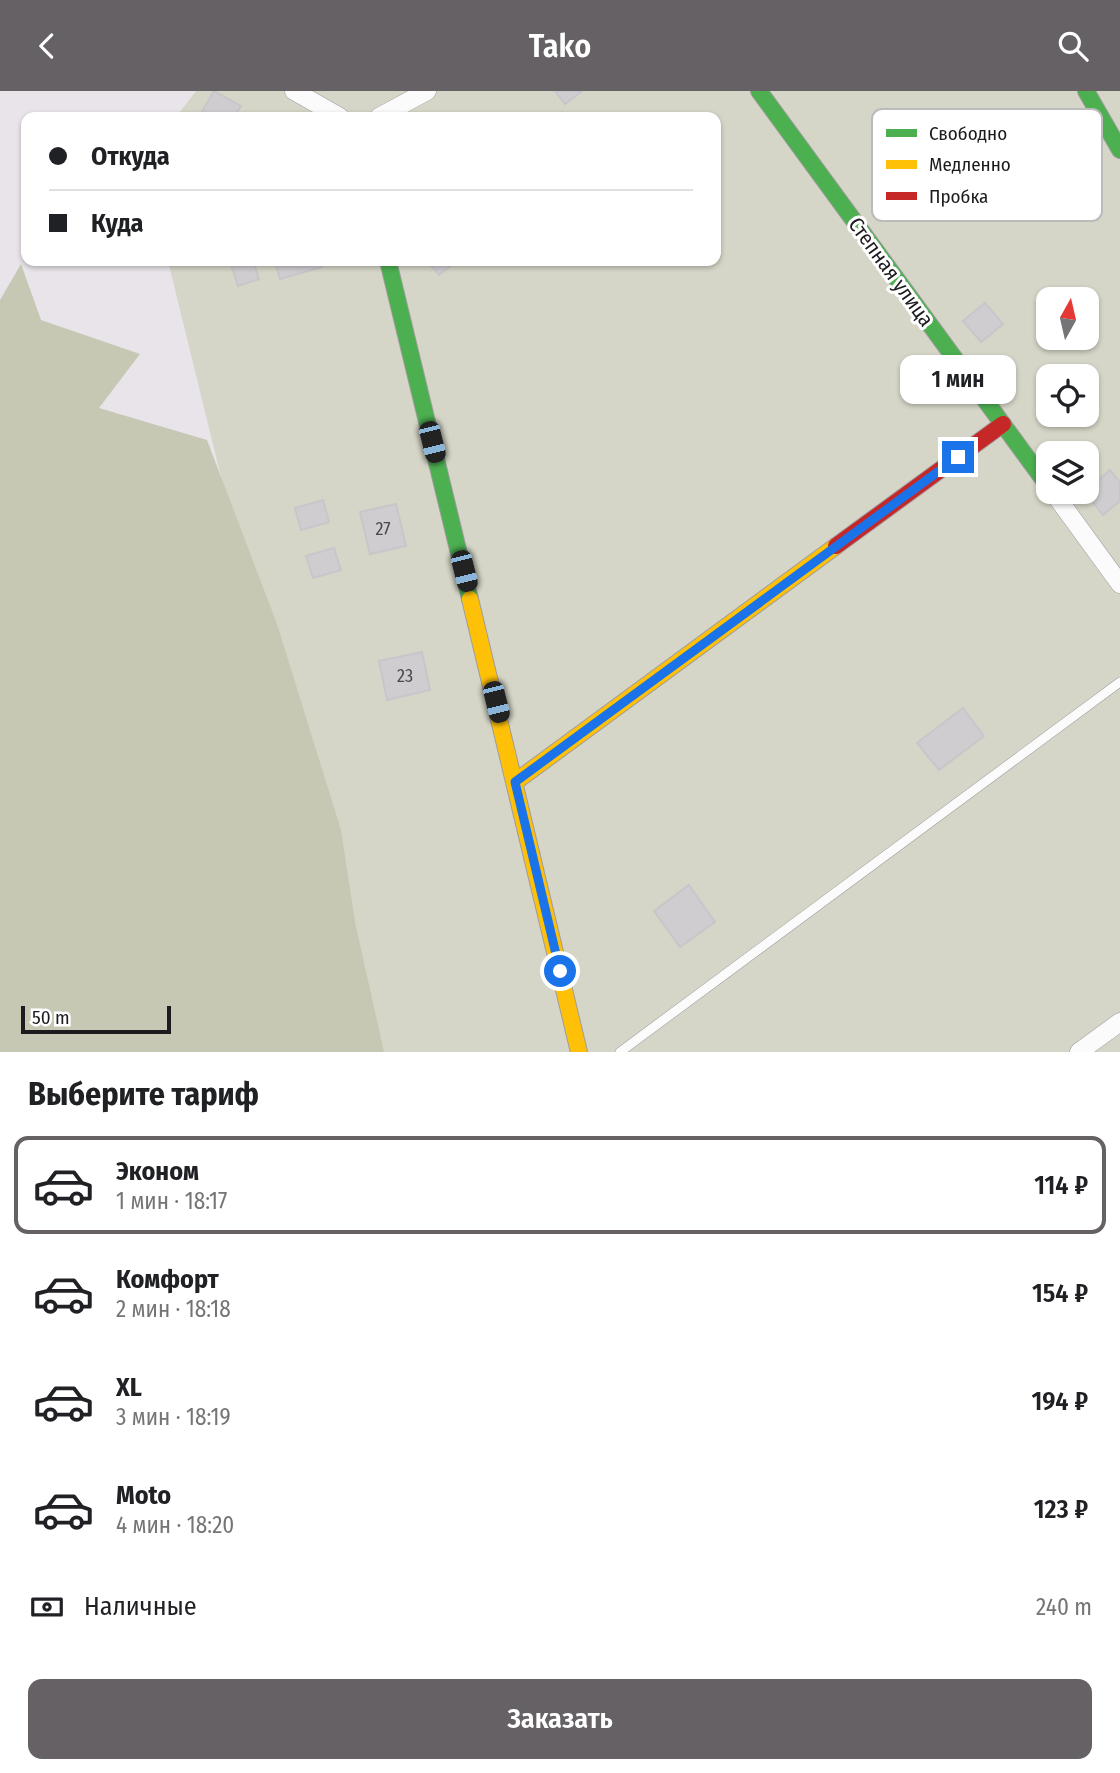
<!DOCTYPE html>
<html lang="ru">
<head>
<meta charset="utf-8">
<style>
  :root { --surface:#fff; --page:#f6f6f6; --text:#202124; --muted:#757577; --line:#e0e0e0; --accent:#656165 }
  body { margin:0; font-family:"Fira Sans Condensed",sans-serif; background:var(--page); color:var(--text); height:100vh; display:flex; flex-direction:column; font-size:26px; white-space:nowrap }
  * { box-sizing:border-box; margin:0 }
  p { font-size:23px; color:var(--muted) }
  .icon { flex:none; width:38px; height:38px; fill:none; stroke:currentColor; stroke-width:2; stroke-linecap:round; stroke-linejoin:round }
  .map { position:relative; height:961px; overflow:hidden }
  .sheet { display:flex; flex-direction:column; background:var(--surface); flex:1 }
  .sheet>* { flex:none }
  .top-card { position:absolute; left:21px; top:21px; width:700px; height:154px; border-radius:14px; box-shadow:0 2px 5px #0004; display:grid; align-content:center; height:154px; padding:0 28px; background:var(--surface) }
  .needle { width:46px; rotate:8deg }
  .fabs { position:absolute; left:1036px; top:196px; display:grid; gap:14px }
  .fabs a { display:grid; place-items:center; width:63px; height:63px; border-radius:14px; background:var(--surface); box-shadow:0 2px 5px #0004; font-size:35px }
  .scale { position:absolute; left:21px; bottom:18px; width:150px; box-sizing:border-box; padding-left:7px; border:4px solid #1e1b1e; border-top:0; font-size:19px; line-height:24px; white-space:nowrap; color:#1e1b1e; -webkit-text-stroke:5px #fff; paint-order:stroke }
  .end { position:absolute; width:32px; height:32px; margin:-16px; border:9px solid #1a73e8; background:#fff; box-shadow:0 0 0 4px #fff }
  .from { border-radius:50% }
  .bubble { position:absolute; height:49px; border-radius:14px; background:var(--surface); box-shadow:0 2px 5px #0004; font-size:23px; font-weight:600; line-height:49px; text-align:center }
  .car { position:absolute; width:21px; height:42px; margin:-21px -10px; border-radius:9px; box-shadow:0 0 5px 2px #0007; background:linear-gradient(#222 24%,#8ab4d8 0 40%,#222 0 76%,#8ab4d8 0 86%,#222 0) }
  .top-card b { display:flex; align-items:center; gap:24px; height:66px; font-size:26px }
  .top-card b+b { border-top:2px solid var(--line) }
  .top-card i { width:18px; height:18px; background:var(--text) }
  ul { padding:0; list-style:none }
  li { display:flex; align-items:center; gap:21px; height:98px; margin:0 14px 10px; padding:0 14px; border:4px solid transparent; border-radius:14px }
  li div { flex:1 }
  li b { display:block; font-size:26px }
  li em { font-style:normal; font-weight:600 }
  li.active { border-color:var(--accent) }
  li>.icon { width:63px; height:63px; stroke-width:1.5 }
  h2 { padding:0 28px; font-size:32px; line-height:84px }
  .pay { display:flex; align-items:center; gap:18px; height:77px; padding:0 28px; font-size:26px }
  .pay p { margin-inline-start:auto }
  .button { display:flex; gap:14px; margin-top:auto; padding:14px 28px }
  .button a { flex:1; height:80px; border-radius:14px; background:var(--accent); color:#fff; font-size:28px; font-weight:600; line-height:80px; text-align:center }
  header { display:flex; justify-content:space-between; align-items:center; height:91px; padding:0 28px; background:var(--accent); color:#fff; font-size:32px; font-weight:600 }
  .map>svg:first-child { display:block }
  .green { fill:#d5d6c7; fill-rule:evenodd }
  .forest { fill:#c6c8b4 }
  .building { fill:#cfcdd0; stroke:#c8c6ca; stroke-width:2 }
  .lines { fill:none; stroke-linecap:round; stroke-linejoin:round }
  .lane-casing { stroke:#a09c9f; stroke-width:10 }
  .street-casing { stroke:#a09c9f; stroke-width:19 }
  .fast-casing { stroke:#a09c9f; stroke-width:18 }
  .slow-casing { stroke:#a09c9f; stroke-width:18 }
  .jam-casing { stroke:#a09c9f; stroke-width:18 }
  .lane { stroke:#fcfbfc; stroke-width:9 }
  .street { stroke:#fcfbfc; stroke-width:18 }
  .fast { stroke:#4caf50; stroke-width:16 }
  .slow { stroke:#ffc107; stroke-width:16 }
  .jam { stroke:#c62828; stroke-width:16 }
  .route { stroke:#1a73e8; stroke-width:9 }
  .labels { text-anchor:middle; stroke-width:6; stroke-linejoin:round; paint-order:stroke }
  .number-label { font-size:18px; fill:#4c494c }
  .street-label { font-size:21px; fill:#1e1b1e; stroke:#fff }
  .key { fill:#fff; stroke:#bcbbbc; stroke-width:2 }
  .key-label { font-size:19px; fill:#1e1b1e }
</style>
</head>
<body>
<header><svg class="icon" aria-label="back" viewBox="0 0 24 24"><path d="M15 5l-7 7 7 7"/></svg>Tako<svg class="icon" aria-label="search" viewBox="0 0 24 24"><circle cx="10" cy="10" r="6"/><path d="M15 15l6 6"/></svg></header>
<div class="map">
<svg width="1120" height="961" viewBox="0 0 1120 961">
  <rect width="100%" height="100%" fill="#e9e4e9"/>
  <path class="green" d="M196,0H1120V961H362L168,170H716V26H176ZM1048,208H1087V247H1048ZM1048,285H1087V324H1048ZM1048,362H1087V401H1048Z"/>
  <path class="forest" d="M21,173L41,229L140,263L99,317L207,349L277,533L341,739L355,831L384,961H0V209Z"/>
  <path class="building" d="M214,0L241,15L234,26H199Z
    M555,0H582L565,13Z
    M230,170H253L259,188L238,195Z
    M275,170H320L322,176L280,188Z
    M427,170H457L439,184Z
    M985,212L1003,233L981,251L963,230Z
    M1110,379L1120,391V410L1103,424L1085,401Z
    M323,409L329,431L301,439L295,417Z
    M396,413L406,455L370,463L360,421Z
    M334,457L341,479L313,487L306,465Z
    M422,561L430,599L387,609L379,570Z
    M963,617L984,645L939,679L917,652Z
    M689,794L715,831L680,856L654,820Z"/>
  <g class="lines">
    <defs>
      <path id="lane" d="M620,961L1120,591"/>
      <path id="street" d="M294,0L340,26
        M379,26L427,0
        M1053,401L1120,493
        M1079,961L1120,931"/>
      <path id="fast" d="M759,0L1048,395
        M1086,0L1120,59
        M388,170L470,508"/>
      <path id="slow" d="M470,508L579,961
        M515,691L836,455"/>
      <path id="jam" d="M836,455L1003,333"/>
    </defs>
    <use href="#lane" class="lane-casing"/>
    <use href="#street" class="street-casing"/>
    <use href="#fast" class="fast-casing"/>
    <use href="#slow" class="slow-casing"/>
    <use href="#jam" class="jam-casing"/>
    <use href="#lane" class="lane"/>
    <use href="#street" class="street"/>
    <use href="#fast" class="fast"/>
    <use href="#slow" class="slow"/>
    <use href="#jam" class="jam"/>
  </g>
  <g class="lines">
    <path class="route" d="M560,880L515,691L958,366"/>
  </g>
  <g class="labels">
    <g class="number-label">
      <text x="383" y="444">27</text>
      <text x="405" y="591">23</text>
    </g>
    <g class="street-label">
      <text transform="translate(891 181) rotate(54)" y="7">Степная улица</text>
    </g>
  </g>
  <rect x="872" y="18" width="230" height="112" rx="10" class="key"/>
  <rect x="886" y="38" width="31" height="8" fill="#4caf50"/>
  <rect x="886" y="69" width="31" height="9" fill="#ffc107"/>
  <rect x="886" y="101" width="31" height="8" fill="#c62828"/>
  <g class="key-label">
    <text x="929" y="49">Свободно</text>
    <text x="929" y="80">Медленно</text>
    <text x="929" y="112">Пробка</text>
  </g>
</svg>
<div class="fabs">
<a><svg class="needle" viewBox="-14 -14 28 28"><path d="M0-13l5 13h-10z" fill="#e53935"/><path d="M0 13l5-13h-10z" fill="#757577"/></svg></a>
<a><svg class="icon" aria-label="locate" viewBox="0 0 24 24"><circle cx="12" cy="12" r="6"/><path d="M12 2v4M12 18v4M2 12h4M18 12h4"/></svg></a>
<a><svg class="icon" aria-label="layers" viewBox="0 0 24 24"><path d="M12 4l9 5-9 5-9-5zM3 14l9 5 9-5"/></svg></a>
</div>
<div class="scale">50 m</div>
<i class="end from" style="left:560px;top:880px"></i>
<i class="end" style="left:958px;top:366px"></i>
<div class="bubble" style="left:900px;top:264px;width:116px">1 мин</div>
<i class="car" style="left:432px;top:351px;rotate:166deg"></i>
<i class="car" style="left:464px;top:480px;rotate:166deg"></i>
<i class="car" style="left:496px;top:611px;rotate:166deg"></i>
<div class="top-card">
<b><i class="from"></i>Откуда</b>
<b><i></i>Куда</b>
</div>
</div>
<section class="sheet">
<h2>Выберите тариф</h2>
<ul>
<li class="active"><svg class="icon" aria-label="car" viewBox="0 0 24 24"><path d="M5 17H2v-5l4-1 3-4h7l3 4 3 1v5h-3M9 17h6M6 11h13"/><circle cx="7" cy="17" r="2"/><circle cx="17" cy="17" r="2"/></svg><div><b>Эконом</b><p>1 мин · 18:17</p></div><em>114 ₽</em></li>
<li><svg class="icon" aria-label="car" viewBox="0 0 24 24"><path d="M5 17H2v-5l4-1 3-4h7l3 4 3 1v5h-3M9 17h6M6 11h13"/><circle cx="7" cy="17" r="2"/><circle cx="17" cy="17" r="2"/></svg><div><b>Комфорт</b><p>2 мин · 18:18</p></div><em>154 ₽</em></li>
<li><svg class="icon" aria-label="car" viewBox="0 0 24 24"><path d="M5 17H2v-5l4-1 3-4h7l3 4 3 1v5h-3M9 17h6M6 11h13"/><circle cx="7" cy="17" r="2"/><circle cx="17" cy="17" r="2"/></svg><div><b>XL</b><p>3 мин · 18:19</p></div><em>194 ₽</em></li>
<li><svg class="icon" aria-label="car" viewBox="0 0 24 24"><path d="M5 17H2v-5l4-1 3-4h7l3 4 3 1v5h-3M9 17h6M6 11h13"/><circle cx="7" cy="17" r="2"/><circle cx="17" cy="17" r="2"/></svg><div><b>Moto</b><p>4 мин · 18:20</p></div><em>123 ₽</em></li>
</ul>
<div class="pay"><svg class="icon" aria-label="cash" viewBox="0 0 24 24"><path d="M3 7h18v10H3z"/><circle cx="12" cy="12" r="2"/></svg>Наличные<p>240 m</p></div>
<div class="button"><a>Заказать</a></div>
</section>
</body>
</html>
